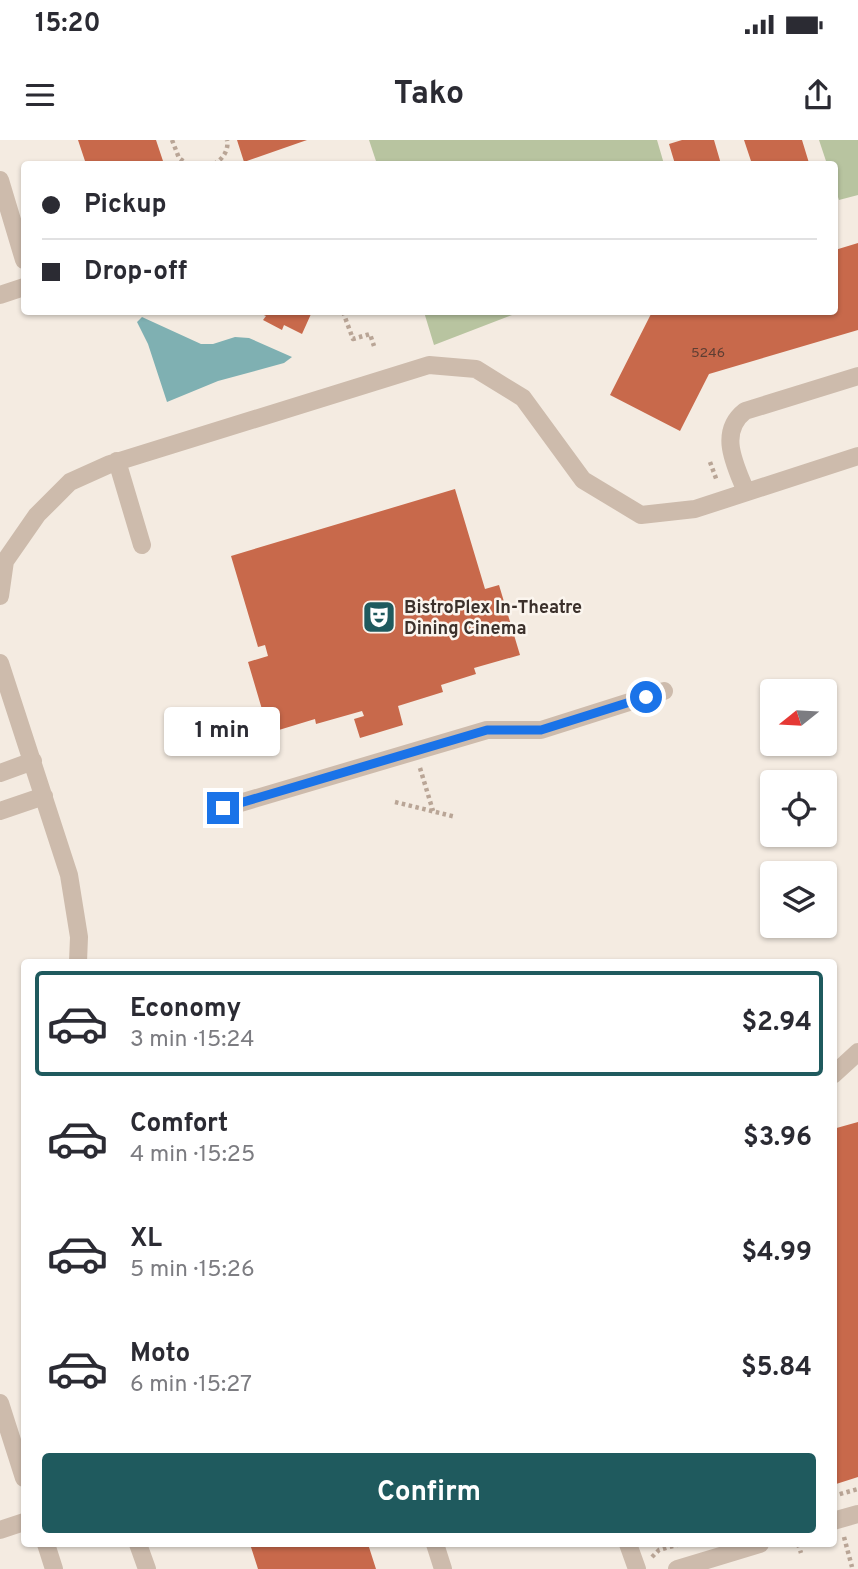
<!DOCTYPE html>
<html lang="en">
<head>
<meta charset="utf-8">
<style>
  :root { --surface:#fff; --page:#f2f2f3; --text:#2b2b33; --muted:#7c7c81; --line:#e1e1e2; --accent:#1f5a5e }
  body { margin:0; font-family:Overpass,sans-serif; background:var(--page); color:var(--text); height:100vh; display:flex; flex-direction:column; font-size:26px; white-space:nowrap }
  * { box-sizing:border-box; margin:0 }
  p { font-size:23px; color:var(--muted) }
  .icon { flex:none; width:38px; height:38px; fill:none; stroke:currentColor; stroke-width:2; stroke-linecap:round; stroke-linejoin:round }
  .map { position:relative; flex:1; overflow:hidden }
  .details { position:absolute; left:21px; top:819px; width:816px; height:588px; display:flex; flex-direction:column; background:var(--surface); border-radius:7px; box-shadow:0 2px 5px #0004 }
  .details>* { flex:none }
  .guide { position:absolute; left:21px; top:21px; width:817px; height:154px; border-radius:7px; box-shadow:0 2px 5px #0004; display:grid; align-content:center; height:154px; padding:0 21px; background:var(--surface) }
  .needle { width:46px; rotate:252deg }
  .controls { position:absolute; left:760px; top:539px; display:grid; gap:14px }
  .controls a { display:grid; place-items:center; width:77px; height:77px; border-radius:7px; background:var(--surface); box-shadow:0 2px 5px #0004; font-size:35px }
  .end { position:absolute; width:32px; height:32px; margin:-16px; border:9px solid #1a73e8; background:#fff; box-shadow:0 0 0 4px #fff }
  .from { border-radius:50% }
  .bubble { position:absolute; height:49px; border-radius:7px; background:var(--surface); box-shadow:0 2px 5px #0004; font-size:23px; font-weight:700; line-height:49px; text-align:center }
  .guide b { display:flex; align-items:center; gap:24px; height:66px; font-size:26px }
  .guide b+b { border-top:2px solid var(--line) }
  .guide i { width:18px; height:18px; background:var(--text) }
  ul { padding:12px 0 0; list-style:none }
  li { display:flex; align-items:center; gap:21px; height:105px; margin:0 14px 10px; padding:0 7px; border:4px solid transparent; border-radius:7px }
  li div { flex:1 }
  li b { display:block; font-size:26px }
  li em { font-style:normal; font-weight:700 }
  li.on { border-color:var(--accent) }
  li>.icon { width:63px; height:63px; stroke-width:1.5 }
  .button { display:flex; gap:14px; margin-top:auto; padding:14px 21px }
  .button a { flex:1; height:80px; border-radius:7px; background:var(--accent); color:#fff; font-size:28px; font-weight:700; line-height:80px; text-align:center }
  .status { display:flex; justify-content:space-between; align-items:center; height:49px; padding:0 35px; background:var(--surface); direction:ltr }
  .status svg { height:19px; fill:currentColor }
  header { display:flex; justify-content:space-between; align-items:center; height:91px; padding:0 21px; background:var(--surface); font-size:32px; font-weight:700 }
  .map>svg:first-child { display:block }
  .green { fill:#b8c4a0 }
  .water { fill:#7fb0b2 }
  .building { fill:#c8694b }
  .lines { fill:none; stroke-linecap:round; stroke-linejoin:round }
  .path { stroke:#b9a596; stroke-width:4.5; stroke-dasharray:3.5 3.5; stroke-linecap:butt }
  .minor { stroke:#cdbbac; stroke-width:18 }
  .route { stroke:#1a73e8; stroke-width:9 }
  .labels { text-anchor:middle; stroke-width:5; stroke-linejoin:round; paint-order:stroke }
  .number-label { font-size:14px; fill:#5e3e33 }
  .poi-label { font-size:18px; font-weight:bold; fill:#3b302b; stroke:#fbf5ee; text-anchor:start }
</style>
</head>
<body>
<div class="status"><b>15:20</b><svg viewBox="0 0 49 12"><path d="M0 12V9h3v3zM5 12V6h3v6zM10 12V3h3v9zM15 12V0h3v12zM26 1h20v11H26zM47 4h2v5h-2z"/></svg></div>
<header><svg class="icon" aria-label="menu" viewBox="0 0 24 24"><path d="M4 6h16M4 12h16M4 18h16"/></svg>Tako<svg class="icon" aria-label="share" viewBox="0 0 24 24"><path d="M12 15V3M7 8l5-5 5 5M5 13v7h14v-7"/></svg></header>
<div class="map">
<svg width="858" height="1429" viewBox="0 0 858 1429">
  <rect width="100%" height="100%" fill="#f4ebe1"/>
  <path class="green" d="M369,0H657L664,24H377Z
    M819,0H858V55L839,60L835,48V24H827Z
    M424,172H520L434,205Z"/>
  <path class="water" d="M142,177L201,204H213L235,197L249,198L292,217L284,223L218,241L167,262L148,204L137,182Z"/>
  <path class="building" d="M78,0H156L164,24H86Z
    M237,0H307L244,22Z
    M682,0H714L721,24H675L669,4Z
    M744,0H802L809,23L752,24Z
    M858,103V190L709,234L680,291L610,255L652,172H835V110Z
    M257,172H315L311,174L302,194L284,185L282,190L263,180L266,176Z
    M455,349L485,449L499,445L520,515L474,528L476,534L441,545L443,552L398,566L403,585L360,598L354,579L364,576L362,571L316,584L315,579L269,593L248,522L268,516L265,505L258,507L231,416Z
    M858,982V1337L833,1345V989Z
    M250,1404H368L376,1429H258Z"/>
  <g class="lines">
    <path class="path" d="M172,0L179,18L187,24
      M214,24C223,19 229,10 227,0
      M343,172L353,199L370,194L374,206
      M710,322L717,341
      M420,628L433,671
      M395,662L456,677
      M833,1356L858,1349
      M844,1397L852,1427
      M798,1404L801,1413
      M652,1417L659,1410L680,1404"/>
    <path class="minor" d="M0,40L24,120
      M0,155L24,147
      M117,321L142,405
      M746,352C736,326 717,293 745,271L858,236
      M0,456L5,421L37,375L70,342L110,324L429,225L476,229L523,258L583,340L641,375L695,369L858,316
      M0,523L69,735L79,797L78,822
      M0,633L33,621
      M223,668L487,590H541L664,551
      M0,671L44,656
      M833,935L858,912
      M0,1263L24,1338
      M833,1381L858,1374
      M0,1390L24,1382
      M46,1404L54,1429
      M138,1404L147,1429
      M435,1404L443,1429
      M628,1404L637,1429
      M677,1429L760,1404"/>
  </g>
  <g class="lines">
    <path class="route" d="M223,668L487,590H541L646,557"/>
  </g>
  <defs>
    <symbol id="theatre-square" viewBox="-11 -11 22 22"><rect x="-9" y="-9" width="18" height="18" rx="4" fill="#1f5a5e" stroke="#fbf5ee"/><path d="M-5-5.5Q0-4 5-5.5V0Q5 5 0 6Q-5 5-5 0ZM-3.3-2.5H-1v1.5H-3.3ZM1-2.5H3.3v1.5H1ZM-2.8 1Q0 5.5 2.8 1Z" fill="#fff"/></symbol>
  </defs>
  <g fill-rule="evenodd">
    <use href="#theatre-square" x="360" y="458" width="38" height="38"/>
  </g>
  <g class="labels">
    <g class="number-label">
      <text x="708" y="217">5246</text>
    </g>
    <g class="poi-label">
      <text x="404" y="473">BistroPlex In-Theatre<tspan x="404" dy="21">Dining Cinema</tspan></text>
    </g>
  </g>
</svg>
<div class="controls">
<a><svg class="needle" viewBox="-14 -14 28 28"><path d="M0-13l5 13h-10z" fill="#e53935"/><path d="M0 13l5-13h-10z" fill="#7c7c81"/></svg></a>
<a><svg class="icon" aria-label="locate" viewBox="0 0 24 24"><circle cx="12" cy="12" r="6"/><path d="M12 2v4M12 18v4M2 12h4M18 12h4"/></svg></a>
<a><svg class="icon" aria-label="layers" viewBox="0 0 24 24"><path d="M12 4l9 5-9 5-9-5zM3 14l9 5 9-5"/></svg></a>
</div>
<i class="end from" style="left:646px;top:557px"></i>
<i class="end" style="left:223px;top:668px"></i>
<div class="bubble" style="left:164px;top:567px;width:116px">1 min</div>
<div class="guide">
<b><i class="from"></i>Pickup</b>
<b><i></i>Drop-off</b>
</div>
<section class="details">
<ul>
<li class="on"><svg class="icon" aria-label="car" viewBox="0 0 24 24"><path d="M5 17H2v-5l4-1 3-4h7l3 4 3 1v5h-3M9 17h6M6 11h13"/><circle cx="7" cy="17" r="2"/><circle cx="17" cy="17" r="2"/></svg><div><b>Economy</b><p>3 min · 15:24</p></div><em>$2.94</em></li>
<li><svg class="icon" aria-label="car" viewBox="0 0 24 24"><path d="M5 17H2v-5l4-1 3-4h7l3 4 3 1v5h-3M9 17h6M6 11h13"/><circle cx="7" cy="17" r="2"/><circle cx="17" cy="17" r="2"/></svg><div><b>Comfort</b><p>4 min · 15:25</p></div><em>$3.96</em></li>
<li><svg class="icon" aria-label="car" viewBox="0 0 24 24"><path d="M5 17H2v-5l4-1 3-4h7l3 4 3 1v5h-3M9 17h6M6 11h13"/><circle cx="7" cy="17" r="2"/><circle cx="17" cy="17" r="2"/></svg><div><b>XL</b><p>5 min · 15:26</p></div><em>$4.99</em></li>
<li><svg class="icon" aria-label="car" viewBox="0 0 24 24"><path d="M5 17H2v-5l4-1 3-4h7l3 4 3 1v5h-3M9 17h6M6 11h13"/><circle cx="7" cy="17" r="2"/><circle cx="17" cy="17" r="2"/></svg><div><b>Moto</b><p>6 min · 15:27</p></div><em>$5.84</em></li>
</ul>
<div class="button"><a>Confirm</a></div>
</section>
</div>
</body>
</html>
